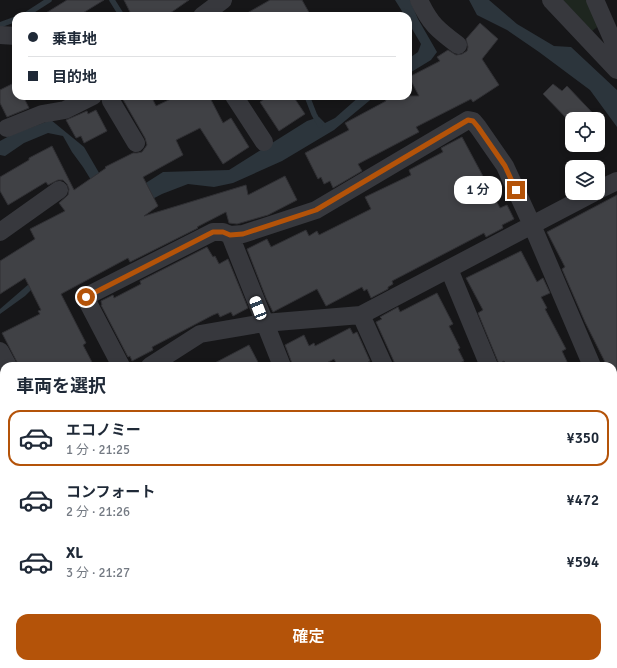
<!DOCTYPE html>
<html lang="ja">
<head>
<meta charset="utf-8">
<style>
  :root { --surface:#fff; --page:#f6f6f7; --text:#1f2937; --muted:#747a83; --line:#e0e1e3; --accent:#b45309 }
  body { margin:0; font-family:Signika,"Noto Sans JP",sans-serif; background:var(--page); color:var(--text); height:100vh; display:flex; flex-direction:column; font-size:15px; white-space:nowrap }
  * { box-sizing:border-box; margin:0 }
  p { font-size:13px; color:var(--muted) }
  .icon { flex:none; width:22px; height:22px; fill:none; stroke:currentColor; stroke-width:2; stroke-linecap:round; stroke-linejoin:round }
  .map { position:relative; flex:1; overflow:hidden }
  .details { position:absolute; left:0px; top:362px; width:617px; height:306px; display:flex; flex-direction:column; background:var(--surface); border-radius:12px 12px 0 0; box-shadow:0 2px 6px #0003 }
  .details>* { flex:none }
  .guide { position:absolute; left:12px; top:12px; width:400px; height:88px; border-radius:12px; box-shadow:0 2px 6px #0003; display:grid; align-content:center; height:88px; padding:0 16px; background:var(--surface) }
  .buttons { position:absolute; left:565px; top:112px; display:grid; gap:8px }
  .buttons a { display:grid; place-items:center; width:40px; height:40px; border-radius:8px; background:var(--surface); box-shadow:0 2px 6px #0003; font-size:20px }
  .end { position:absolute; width:18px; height:18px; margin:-9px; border:5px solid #b45309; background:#fff; box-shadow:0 0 0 2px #fff }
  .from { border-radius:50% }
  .bubble { position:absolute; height:28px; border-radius:12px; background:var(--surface); box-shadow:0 2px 6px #0003; font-size:13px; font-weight:600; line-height:28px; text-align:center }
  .car { position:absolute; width:12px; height:24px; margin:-12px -6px; border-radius:5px; box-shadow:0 0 3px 1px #0007; background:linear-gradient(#fff 24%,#345 0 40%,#fff 0 76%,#345 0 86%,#fff 0) }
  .guide b { display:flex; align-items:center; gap:14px; height:38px; font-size:15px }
  .guide b+b { border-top:1px solid var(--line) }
  .guide i { width:10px; height:10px; background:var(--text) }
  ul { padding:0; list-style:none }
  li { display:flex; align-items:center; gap:12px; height:56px; margin:0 8px 6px; padding:0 8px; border:2px solid transparent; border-radius:12px }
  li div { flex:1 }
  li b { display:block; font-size:15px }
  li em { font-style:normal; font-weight:600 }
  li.current { border-color:var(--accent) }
  li>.icon { width:36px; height:36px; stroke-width:1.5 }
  h2 { padding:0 16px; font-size:18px; line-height:48px }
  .cta { display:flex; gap:8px; margin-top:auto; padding:8px 16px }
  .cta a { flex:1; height:46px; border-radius:12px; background:var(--accent); color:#fff; font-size:16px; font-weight:600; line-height:46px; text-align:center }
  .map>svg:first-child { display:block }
  .green { fill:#1e261f }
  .water { fill:#2c353c }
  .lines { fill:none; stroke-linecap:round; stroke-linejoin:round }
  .stream { stroke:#2c353c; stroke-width:5.5 }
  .building { fill:#404145; stroke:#303034 }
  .street { stroke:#37383d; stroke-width:18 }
  .route { stroke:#b45309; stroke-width:5 }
</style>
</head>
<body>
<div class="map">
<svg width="617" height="668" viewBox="0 0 617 668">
  <rect width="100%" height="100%" fill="#161618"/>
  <path class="green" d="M563,0H588L600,25L592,31Z
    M613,592H617V609H613Z
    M68,664H90L84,668H60Z"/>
  <path class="water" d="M395,0H410L418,19L437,52L431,60L408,74V59L418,52L421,44L408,22V16H405Z
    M469,0H489L517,24L554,46L571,47L617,90V127L590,90L539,52L507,30L477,15Z
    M360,96H375L334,130L282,161L233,183L214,187L188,184L162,194L122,215L82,239L25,296L0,314V309L37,277L72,242L112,214L83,167L72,152L63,136L48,133L24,143L5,156L0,155V141L11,135L51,120L84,147L116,202L163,172L229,170L307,121L319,117L325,123L335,118Z
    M613,609H617V668H84L90,664H613Z"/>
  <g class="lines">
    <path class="stream" d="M112,0L122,16
      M24,16L49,0
      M0,25L16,19
      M307,96L314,114L320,125
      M613,468H617
      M0,469H4"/>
  </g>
  <path class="building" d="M67,0H104L78,16H41Z
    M124,0H189L166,16H132Z
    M270,0H302L311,16H242Z
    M480,23L498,39L482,59L499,85L473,102L471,99L416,127L419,132L358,164L362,171L333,188L330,181L324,184L321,177L318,179L305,153L349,130L345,123L386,101L384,96H419L409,77L440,61L437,57L448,50L456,55L462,54L467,51L468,47L466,39Z
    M16,82V96H23L29,108L7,117L0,103V90Z
    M553,84L562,91L567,86L604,125L598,131V119H572V124L543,94Z
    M121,96H151L156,106L177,96H209L223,123L231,118L249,147L223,164L200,128L176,140L183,155L143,177L158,206L144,216L246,185L248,195L285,176L297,200L268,215L237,224L229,223L226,212L197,227L198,228L130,262L128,258L61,294L86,343L83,345L94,366H19L2,333L40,314L38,311L41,310L25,278L0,294V261L35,239L30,229L65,211L59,203L68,195L69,189L67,184L63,180H58L48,185L46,182L8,205L0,191V177L29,160V158L52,146L74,190L106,168L105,167L133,153H137L142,152L147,145L145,138Z
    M269,96H293L305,114L279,131L260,102Z
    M96,110L107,131L84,143L81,136L76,138L66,120L87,111L88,114Z
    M462,137L500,208L507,205L514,219L502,225L503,228L486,237L484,233L392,281L393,284L388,287V289L371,298L367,289L364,291L362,287L326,306L317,289L273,312L266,298L247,249L267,239L271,247L306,230L309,236L317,231L319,235L371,209L365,197L411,175L409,170L443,152L441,148Z
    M617,195V386L613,378V366H607L585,322L562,269L565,267L547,232Z
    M207,247L213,257L215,256L219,264L228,259L248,308L233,316L231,312L220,317L218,313L213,315L152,347L153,350L132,361L130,356L128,357L101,305H102L101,301L113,295L114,298L141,284L140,281Z
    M521,251L537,282L543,278L550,293L541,297L547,308L545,309L566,349L562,351L569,366H507L504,361L499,364L478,313L483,310L466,278Z
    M437,293L453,324L449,326L460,348L458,349L464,361L454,366H396L376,322L382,319L380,317L398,307L400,312Z
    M350,328L353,334L357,332L370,361L362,366H338L334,359L321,366H293L285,345L304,335L309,346L314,343L315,346Z
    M249,345L260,366H209Z"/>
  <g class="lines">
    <path class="street" d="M419,0C430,24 438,30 458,45
      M551,0L617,70
      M595,0L617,50
      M202,16L223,0
      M0,35L16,36
      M110,96L111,101L136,143
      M234,96L264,142
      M7,128L42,114L65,110L93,96
      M598,190L617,181
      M0,232L59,190
      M230,235L282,366
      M449,269L489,366
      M361,315L384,366
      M0,351L8,366
      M121,366L85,297L213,232H223L230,235L243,234L316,210L468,120L473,121L478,127L505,166L532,225L592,366
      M150,366L200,334L264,323L361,315L593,193
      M613,412H617
      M0,429L4,427
      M613,487H617
      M2,555H4
      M0,661L4,660"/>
  </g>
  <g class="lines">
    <path class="route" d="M86,297L213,232H223L230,235L243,234L316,210L468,120L473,121L478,127L505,166L516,190"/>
  </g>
</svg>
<div class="buttons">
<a><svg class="icon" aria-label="locate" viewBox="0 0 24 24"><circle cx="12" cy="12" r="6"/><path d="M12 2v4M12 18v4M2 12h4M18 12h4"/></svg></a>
<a><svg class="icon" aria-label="layers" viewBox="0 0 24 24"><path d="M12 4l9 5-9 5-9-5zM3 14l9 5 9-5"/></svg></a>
</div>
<i class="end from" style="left:86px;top:297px"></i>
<i class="end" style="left:516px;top:190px"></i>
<div class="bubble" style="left:454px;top:176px;width:48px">1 分</div>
<i class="car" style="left:258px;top:308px;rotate:339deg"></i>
<div class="guide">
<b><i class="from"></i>乗車地</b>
<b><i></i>目的地</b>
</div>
<section class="details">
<h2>車両を選択</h2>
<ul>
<li class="current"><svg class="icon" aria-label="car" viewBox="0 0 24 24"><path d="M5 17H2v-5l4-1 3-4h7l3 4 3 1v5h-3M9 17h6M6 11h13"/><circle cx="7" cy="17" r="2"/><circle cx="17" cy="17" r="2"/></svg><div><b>エコノミー</b><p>1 分 · 21:25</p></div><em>¥350</em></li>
<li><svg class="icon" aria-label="car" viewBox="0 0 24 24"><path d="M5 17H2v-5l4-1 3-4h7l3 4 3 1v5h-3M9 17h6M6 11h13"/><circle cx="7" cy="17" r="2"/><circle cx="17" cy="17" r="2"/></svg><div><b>コンフォート</b><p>2 分 · 21:26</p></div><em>¥472</em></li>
<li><svg class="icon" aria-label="car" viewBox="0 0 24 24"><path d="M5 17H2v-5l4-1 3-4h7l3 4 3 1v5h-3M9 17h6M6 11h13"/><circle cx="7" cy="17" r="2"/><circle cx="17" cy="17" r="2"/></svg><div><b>XL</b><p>3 分 · 21:27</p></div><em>¥594</em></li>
</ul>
<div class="cta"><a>確定</a></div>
</section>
</div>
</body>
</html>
